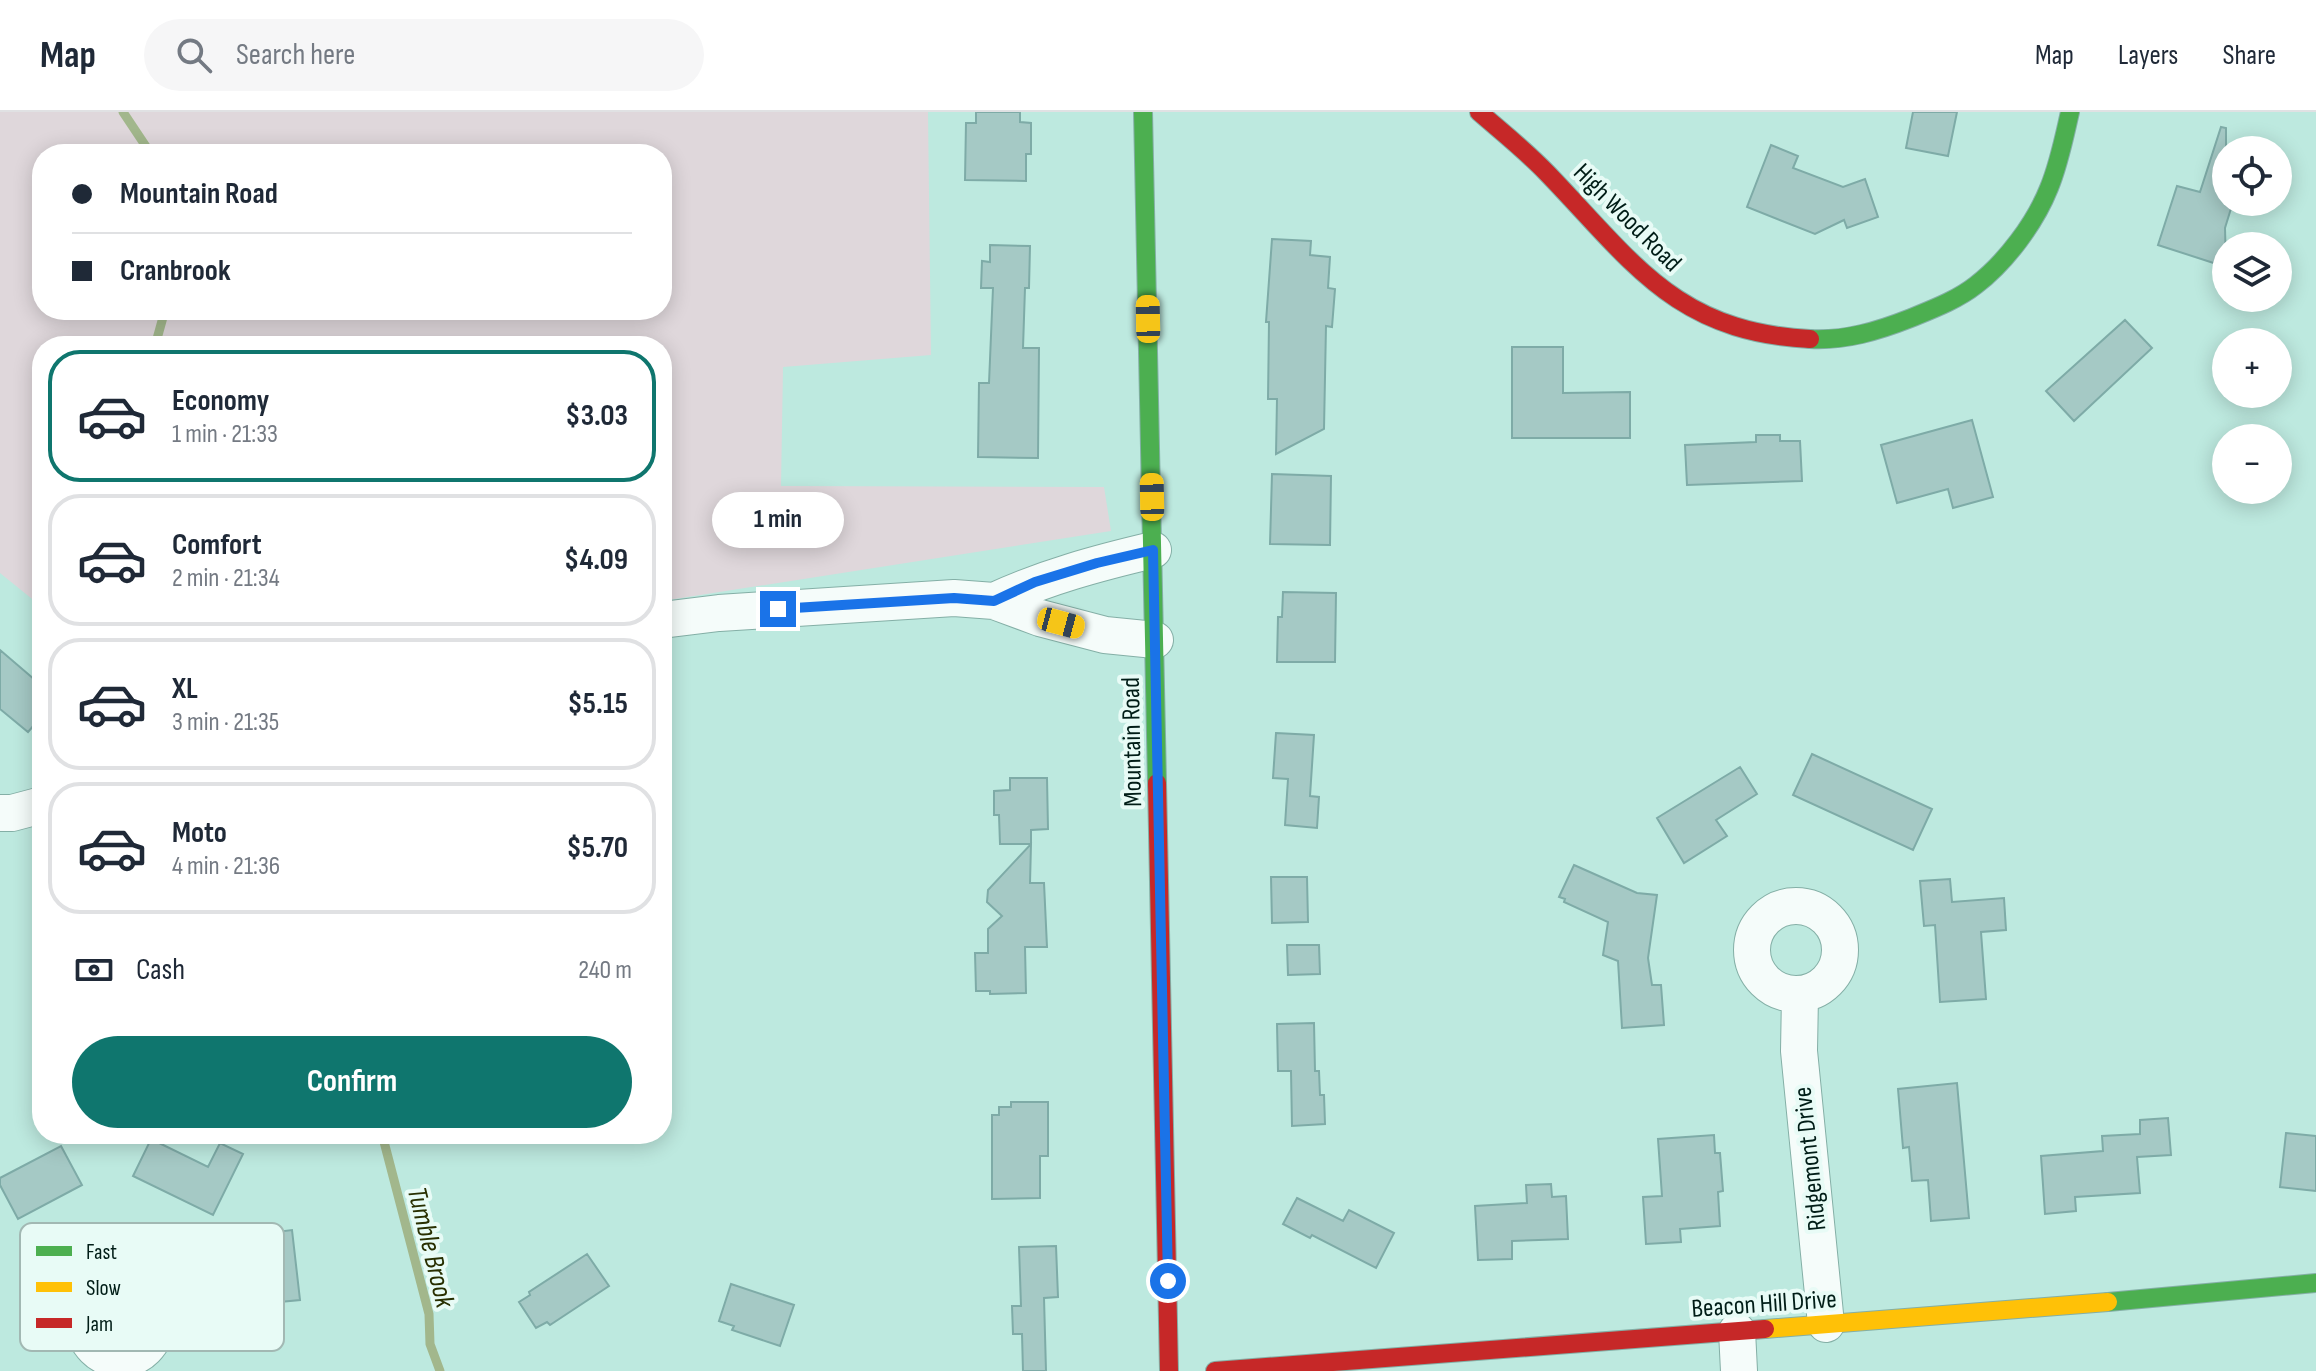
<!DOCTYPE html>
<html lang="en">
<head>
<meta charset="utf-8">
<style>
  :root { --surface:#fff; --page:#f6f6f7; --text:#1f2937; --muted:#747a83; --line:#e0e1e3; --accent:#0f766e }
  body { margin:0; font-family:"Sofia Sans Condensed",sans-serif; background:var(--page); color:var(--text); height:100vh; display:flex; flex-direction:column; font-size:30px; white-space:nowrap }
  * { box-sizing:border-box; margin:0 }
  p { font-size:26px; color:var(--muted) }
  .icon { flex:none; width:44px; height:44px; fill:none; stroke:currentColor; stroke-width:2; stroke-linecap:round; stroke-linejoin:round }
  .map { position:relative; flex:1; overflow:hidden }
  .panel { position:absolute; left:32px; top:224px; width:640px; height:808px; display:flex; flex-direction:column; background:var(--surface); border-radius:32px; box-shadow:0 4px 20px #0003 }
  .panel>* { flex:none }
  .banner { position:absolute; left:32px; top:32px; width:640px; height:176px; border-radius:32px; box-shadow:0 4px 20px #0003; display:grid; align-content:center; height:176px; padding:0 40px; background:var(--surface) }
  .buttons { position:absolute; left:2212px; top:24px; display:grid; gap:16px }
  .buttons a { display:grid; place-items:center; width:80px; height:80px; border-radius:50%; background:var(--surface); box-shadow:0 4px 20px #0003; font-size:40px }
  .end { position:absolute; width:36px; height:36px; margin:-18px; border:10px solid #1a73e8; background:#fff; box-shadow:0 0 0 4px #fff }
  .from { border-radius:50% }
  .bubble { position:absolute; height:56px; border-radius:28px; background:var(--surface); box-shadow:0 4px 20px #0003; font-size:26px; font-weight:700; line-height:56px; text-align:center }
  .car { position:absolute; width:24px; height:48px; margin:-24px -12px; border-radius:10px; box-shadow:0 0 6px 2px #0007; background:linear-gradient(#f5c518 24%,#345 0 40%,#f5c518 0 76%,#345 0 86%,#f5c518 0) }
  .banner b { display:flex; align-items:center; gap:28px; height:76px; font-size:30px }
  .banner b+b { border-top:2px solid var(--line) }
  .banner i { width:20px; height:20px; background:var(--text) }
  ul { padding:14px 0 0; list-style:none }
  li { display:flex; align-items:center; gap:24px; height:132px; margin:0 16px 12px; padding:0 24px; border:4px solid var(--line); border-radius:32px }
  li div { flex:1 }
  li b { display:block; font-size:30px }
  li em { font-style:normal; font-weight:700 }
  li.selected { border-color:var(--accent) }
  li>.icon { width:72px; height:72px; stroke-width:1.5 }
  .pay { display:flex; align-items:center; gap:20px; height:88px; padding:0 40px; font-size:30px }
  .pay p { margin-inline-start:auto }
  .primary-button { display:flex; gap:16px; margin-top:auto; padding:16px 40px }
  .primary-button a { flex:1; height:92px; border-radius:48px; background:var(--accent); color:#fff; font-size:32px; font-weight:700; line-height:92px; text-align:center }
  header { display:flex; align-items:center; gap:48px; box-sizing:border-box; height:112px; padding:0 40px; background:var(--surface); border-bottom:2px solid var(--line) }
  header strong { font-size:38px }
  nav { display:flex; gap:44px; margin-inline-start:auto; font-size:28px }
  .search { width:560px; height:72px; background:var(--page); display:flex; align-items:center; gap:20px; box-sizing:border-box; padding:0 28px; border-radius:44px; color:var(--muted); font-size:30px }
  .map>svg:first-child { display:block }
  .green { fill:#dfd7db; fill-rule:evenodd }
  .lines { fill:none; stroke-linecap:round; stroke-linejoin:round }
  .stream { stroke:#a2b78c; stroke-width:9 }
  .building { fill:#a5c9c5; stroke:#7eaba7; stroke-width:2 }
  .street-casing { stroke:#84afa6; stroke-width:38 }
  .fast-casing { stroke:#84afa6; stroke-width:20 }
  .slow-casing { stroke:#84afa6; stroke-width:20 }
  .jam-casing { stroke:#84afa6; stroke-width:20 }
  .street { stroke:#f5fcfa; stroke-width:36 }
  .fast { stroke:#4caf50; stroke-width:18 }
  .slow { stroke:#ffc107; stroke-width:18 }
  .jam { stroke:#c62828; stroke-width:18 }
  .route { stroke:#1a73e8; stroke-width:10 }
  .labels { text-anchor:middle; stroke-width:8; stroke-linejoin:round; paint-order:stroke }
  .street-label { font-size:26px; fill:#001d17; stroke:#e8fbf6 }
  .water-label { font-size:28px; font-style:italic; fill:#282f01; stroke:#e8fbf6 }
  .key { fill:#e8fbf6; stroke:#a2b8b3; stroke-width:2 }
  .key-label { font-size:22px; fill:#001d17 }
</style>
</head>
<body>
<header>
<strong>Map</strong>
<div class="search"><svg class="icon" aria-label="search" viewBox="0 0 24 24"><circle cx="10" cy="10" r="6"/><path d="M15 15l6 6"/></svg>Search here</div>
<nav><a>Map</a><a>Layers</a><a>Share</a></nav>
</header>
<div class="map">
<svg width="2316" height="1259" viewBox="0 0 2316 1259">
  <rect width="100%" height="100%" fill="#bde9df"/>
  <path class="green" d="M0,0H928L931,243L783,255L781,374L1104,375L1111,419L662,489V234H42V495L0,461ZM42,42H662V198H42Z"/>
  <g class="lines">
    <path class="stream" d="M123,0L151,42
      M155,234L165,198
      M382,1022L429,1202L430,1232L440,1259"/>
  </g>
  <path class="building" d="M976,0H1020V10L1031,11V42H1026V69L965,68L966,11H976Z
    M1913,0H1957L1948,44L1906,36Z
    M2221,15L2226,16V90H2233L2225,116L2226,155L2158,133L2177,74L2200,80Z
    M1771,33L1798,44L1793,56L1843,75L1865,67L1878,105L1847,116L1844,108L1815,122L1747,95Z
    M1272,127L1311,129L1310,143L1330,145L1328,176L1335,177L1332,215L1326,214L1324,317L1276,342L1277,287H1268L1269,210H1266Z
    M990,133L1030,134L1029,176H1025L1023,236H1039L1038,346L978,345L979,271H989L993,176H981L982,149L990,150Z
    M2125,208L2152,236L2074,309L2046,279Z
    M1512,235H1563V281L1630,280V326H1512Z
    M1972,308L1993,385L1953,396L1948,377L1897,391L1881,333Z
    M1756,323H1780V329H1800L1802,369L1687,373L1685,333L1756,330Z
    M1272,362L1331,364L1330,433L1270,432Z
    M1283,480L1336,481L1335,550H1277L1278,505H1282Z
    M0,538L42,574V604L28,620L0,597Z
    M1276,621L1314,623L1310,684L1319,685L1317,716L1285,713L1288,667L1273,666Z
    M1812,642L1932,697L1913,738L1793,683Z
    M1740,655L1757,682L1716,708L1727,724L1684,751L1657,706Z
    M1010,666H1047L1048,717L1031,718V732H1000L999,703H994V679L1010,678Z
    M1031,732L1030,771H1044L1047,835H1025L1026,881L990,882V879H976L975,841H988V817L1002,804L987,790L988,778Z
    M1574,753L1637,781L1657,783L1648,846L1652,873H1661L1664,913L1622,916L1618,849L1603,843L1608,810L1564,790L1565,787L1559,785Z
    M1271,765H1307L1308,810L1272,811Z
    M1950,767L1952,790L2004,786L2006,818L1981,820L1986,887L1940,890L1935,813L1924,814L1920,769Z
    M1287,833H1319L1320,862L1288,863Z
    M1314,911L1315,959H1319L1320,983H1324L1325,1012L1292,1014L1291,959H1278L1277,912Z
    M1957,971L1969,1106L1931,1109L1928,1068L1912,1069L1909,1035L1903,1036L1898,977Z
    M1011,990H1048V1044H1040V1086L992,1087V1003H999V995H1011Z
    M2168,1006L2171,1043L2137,1045L2140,1081L2075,1085L2076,1099L2045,1102L2041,1044L2103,1039L2102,1024L2140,1022V1008Z
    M2286,1021L2316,1024V1079L2280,1075Z
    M1714,1023L1715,1041H1720L1723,1079L1718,1080L1720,1114L1680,1117L1681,1130L1646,1132L1643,1085L1662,1084L1658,1027Z
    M151,1027L208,1055L220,1031L243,1042L213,1103L133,1064Z
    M61,1034L82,1073L18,1107L0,1073V1066Z
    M1551,1072L1552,1085L1566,1084L1568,1127L1512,1129V1147L1478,1148L1475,1094L1527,1091L1526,1073Z
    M1297,1086L1343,1109L1349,1098L1394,1121L1376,1156L1312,1123L1310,1126L1283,1112Z
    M292,1118L300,1188L259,1192L252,1123Z
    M1056,1134L1058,1185L1044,1186L1046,1259H1023L1022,1222H1013L1012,1194H1021L1019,1135Z
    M587,1142L609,1174L550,1213L547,1210L536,1216L519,1190L530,1183L529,1180Z
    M731,1172L794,1193L780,1234L732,1218L734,1214L719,1209Z"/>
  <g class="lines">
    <defs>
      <path id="street" d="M994,489C1046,465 1098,451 1153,438
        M662,508L719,501L954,486L994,489L1040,506L1105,523L1155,528
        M0,701H12L42,693
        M1752 838a44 44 0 1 1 88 0a44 44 0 1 1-88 0Z
        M1800,883L1799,939L1826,1212
        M84 1211a36 36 0 1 1 72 0a36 36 0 1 1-72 0Z
        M1737,1219L1739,1259"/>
      <path id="fast" d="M1143,0L1157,671
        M1810,227C1845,229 1878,219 1911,206C1933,197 1957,188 1976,173C2006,150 2035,111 2049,76C2059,52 2064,26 2070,0
        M2108,1190L2316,1171"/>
      <path id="slow" d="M1765,1217L2108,1190"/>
      <path id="jam" d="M1479,0C1502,20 1526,39 1547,61C1633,150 1675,220 1810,227
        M1157,671L1169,1259
        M1215,1259L1765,1217"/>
    </defs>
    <use href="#street" class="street-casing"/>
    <use href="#fast" class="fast-casing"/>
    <use href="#slow" class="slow-casing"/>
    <use href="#jam" class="jam-casing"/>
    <use href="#street" class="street"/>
    <use href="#fast" class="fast"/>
    <use href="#slow" class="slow"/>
    <use href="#jam" class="jam"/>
  </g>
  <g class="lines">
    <path class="route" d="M778,497L954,486L994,489L1035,470L1097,451L1153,438L1168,1169"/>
  </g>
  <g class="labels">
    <g class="street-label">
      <text transform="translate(1628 105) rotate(45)" y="9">High Wood Road</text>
      <text transform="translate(1131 630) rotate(-91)" y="9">Mountain Road</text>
      <text transform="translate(1809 1047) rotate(-96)" y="9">Ridgemont Drive</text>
      <text transform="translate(1764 1191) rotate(-4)" y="9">Beacon Hill Drive</text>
    </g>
    <g class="water-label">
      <text transform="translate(432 1135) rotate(76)" y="10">Tumble Brook</text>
    </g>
  </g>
  <rect x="20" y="1111" width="264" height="128" rx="12" class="key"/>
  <rect x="36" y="1134" width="36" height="10" fill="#4caf50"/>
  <rect x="36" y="1170" width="36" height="10" fill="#ffc107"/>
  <rect x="36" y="1206" width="36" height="10" fill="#c62828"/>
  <g class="key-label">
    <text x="86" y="1147">Fast</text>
    <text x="86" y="1183">Slow</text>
    <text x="86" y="1219">Jam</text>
  </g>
</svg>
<div class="buttons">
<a><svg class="icon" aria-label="locate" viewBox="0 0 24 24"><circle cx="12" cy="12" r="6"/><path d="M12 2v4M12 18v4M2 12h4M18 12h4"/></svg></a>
<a><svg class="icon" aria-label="layers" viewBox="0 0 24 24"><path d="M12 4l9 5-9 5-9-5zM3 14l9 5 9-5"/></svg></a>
<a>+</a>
<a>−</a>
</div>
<i class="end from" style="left:1168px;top:1169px"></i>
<i class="end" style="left:778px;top:497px"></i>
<div class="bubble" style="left:712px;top:380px;width:132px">1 min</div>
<i class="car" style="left:1148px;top:207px;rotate:359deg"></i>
<i class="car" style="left:1152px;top:385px;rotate:359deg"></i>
<i class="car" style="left:1061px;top:511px;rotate:105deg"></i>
<div class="banner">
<b><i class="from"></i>Mountain Road</b>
<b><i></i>Cranbrook</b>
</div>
<section class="panel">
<ul>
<li class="selected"><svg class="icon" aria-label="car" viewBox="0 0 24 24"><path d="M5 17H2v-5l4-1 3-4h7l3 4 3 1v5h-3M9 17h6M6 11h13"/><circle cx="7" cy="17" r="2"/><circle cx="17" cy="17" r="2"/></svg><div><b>Economy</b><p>1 min · 21:33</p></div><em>$3.03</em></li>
<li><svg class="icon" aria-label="car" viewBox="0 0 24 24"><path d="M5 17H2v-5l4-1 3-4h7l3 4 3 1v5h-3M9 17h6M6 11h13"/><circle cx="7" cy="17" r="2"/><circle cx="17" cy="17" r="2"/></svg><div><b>Comfort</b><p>2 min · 21:34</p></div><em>$4.09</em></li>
<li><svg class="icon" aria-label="car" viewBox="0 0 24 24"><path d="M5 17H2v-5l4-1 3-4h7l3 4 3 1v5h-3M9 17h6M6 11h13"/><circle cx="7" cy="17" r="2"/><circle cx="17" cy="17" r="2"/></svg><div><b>XL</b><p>3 min · 21:35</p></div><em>$5.15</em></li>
<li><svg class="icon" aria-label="car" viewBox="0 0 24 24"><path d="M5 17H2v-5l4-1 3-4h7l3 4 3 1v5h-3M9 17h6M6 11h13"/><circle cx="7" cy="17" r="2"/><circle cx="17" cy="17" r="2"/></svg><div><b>Moto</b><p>4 min · 21:36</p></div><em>$5.70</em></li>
</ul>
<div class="pay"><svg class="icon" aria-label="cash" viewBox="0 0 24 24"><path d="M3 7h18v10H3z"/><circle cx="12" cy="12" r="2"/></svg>Cash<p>240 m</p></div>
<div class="primary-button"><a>Confirm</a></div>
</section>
</div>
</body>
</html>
